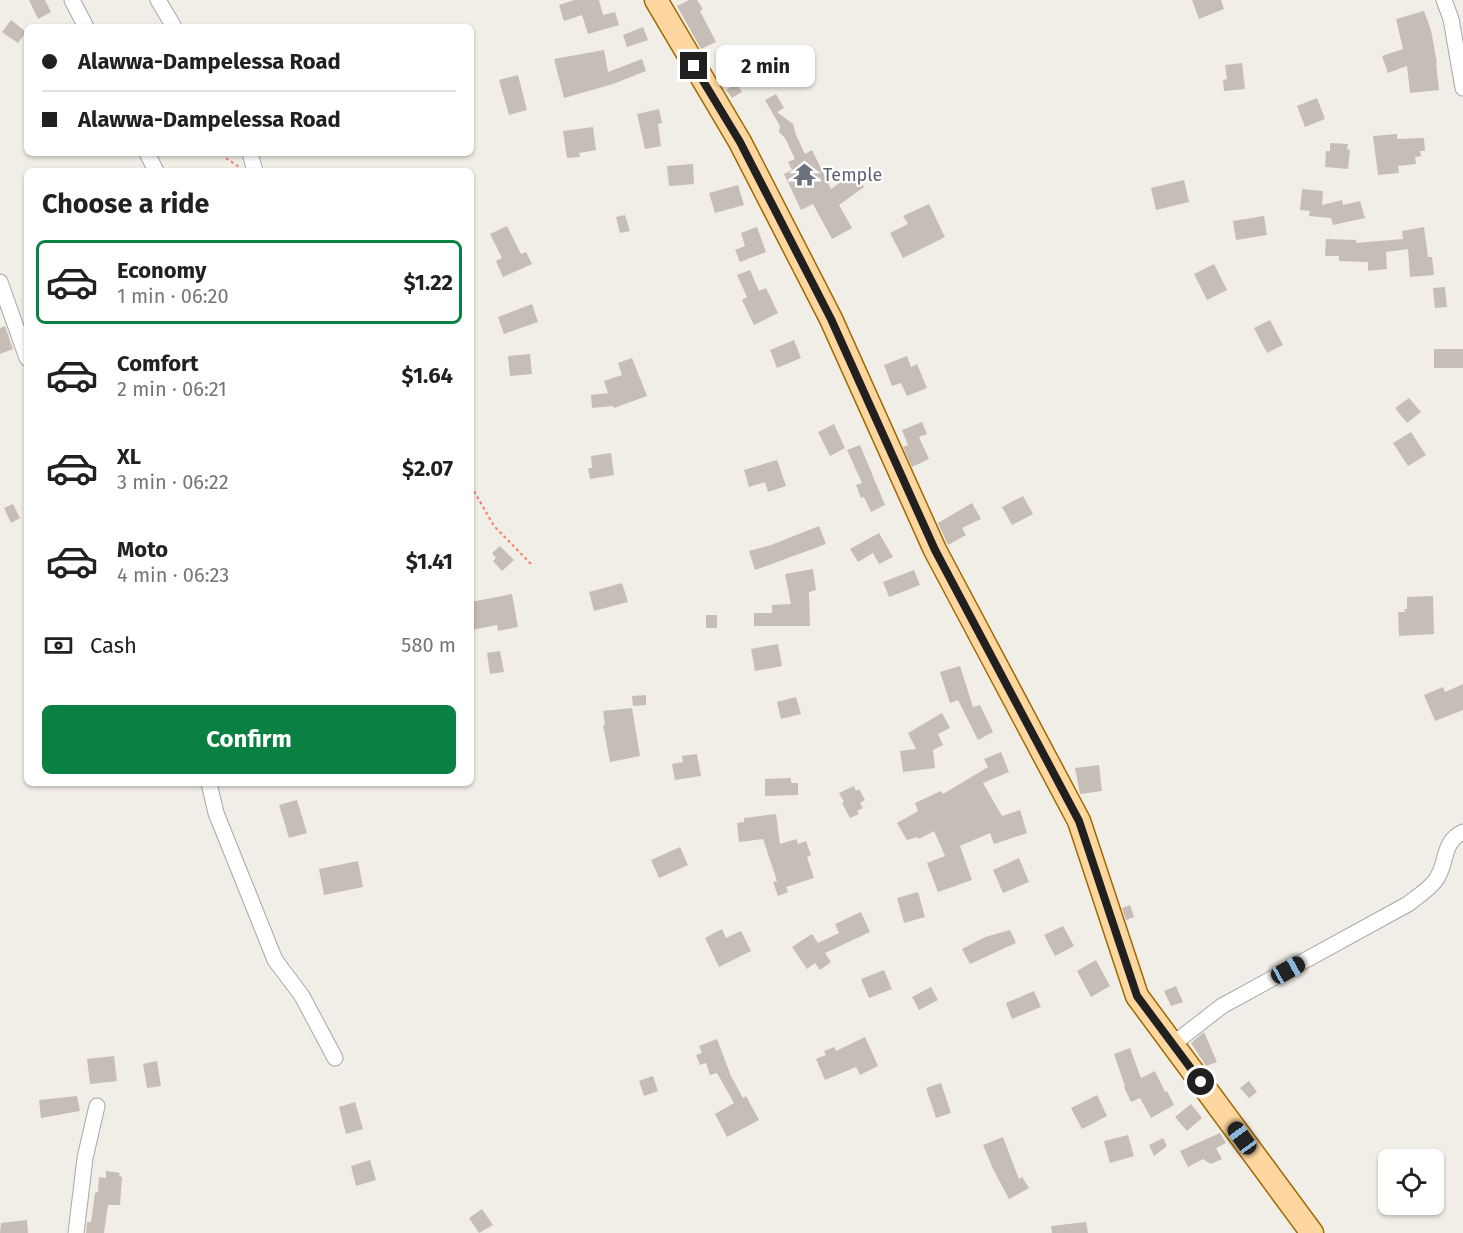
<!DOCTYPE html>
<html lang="en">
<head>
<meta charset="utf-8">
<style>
  :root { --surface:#fff; --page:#f6f6f6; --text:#202124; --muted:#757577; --line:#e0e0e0; --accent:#0b8043 }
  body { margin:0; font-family:"Fira Sans",sans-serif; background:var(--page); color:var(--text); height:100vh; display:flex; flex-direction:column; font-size:22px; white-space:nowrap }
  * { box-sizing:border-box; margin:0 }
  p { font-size:20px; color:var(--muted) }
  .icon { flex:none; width:33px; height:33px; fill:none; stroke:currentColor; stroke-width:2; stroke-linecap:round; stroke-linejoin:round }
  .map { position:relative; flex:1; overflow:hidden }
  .sheet { position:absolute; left:24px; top:168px; width:450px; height:618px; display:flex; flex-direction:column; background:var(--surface); border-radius:9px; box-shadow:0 2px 4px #0004 }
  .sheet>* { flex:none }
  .banner { position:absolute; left:24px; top:24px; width:450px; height:132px; border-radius:9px; box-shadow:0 2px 4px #0004; display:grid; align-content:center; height:132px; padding:0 18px; background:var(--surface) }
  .tools { position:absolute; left:1378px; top:1149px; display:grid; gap:12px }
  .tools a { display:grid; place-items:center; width:66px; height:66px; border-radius:9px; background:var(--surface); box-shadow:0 2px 4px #0004; font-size:30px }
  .end { position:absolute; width:27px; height:27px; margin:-14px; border:8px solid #202020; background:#fff; box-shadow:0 0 0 3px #fff }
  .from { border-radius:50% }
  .bubble { position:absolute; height:42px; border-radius:9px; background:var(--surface); box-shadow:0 2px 4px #0004; font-size:20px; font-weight:700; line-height:42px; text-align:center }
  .car { position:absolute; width:18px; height:36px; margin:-18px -9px; border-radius:8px; box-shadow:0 0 4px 2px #0007; background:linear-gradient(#222 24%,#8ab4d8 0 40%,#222 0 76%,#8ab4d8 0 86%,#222 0) }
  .banner b { display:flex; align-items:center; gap:21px; height:57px; font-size:22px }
  .banner b+b { border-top:2px solid var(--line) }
  .banner i { width:15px; height:15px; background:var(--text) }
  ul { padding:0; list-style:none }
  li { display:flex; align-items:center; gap:18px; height:84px; margin:0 12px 9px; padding:0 6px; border:3px solid transparent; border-radius:9px }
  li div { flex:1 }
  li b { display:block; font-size:22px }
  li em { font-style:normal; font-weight:700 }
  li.active { border-color:var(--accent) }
  li>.icon { width:54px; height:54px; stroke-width:1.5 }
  h2 { padding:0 18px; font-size:27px; line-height:72px }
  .pay { display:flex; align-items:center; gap:15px; height:66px; padding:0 18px; font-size:22px }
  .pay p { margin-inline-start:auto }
  .cta { display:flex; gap:12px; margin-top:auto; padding:12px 18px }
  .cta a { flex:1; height:69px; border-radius:9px; background:var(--accent); color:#fff; font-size:24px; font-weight:700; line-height:69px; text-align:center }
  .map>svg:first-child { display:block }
  .building { fill:#c6bdb6 }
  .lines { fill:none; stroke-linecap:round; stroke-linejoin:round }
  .street-casing { stroke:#a7a7a7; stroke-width:17 }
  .primary-casing { stroke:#9d6a00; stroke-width:25 }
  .path { stroke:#fd7c6c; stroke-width:2; stroke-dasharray:3 3; stroke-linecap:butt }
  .street { stroke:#fff; stroke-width:15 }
  .primary { stroke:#fed69f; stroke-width:22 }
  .route { stroke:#202020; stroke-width:8 }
  .labels { text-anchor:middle; stroke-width:4.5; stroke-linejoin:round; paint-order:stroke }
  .worship-label { font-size:18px; fill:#5b616d; stroke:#fff; text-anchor:start }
</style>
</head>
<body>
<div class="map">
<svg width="1463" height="1233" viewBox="0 0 1463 1233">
  <rect width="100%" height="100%" fill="#f1eee7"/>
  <path class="building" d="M29,0H45L51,12L38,19Z
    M574,0H599L603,15L615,12L619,25L588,34L582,15L564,21L559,5Z
    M689,0H697L703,9L700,11L716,42L701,49L677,6Z
    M1192,0H1221L1224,9L1199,19Z
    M1424,11L1431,30L1437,63H1436L1439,90L1410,93L1407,66L1388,73L1382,56L1403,49L1396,19Z
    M11,20L26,32L18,43L2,32Z
    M643,27L648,40L627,47L623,35Z
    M604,50L608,72L642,59L646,71L613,84L564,98L554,59Z
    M1242,63L1245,89L1224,91L1223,80L1227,79L1225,65Z
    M518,75L527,110L509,115L499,80Z
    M736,83L742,92L732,98L726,90Z
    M776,94L784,108L777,112L793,124L796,135L805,154L812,150L831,189L854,173L864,187L839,205L852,228L832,239L813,204L801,210L784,174L792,170L788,162L795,159L785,138L779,132L780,126L765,100Z
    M1317,98L1325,119L1305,127L1297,106Z
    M659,109L662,123L658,124L661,146L645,149L637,114Z
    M593,127L596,150L579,153L580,157L567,158L563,131Z
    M1397,134V139L1424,138L1425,151H1420L1421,156L1415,157L1416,164L1398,166L1399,173L1378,175L1373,136Z
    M1330,143L1348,144L1347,149L1350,150L1348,169L1325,167L1326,151H1330Z
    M693,164L694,184L669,186L667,166Z
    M1184,180L1189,202L1156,210L1151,188Z
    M738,185L744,205L715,213L709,193Z
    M1302,189L1323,191L1322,205L1342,200L1343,205L1360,201L1365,218L1333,225L1331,218L1309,216L1310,211L1300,210Z
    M929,204L945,237L903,258L890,233L908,224L903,216Z
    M625,215L630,231L620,233L616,217Z
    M1264,216L1267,235L1236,240L1233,221Z
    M507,226L521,254L526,252L532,264L503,277L496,261L502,258L490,234Z
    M757,227L766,252L740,262L735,250L745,246L741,233Z
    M1424,227L1428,257H1432L1434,275L1410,277L1408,249L1386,252L1387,269L1368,271V262L1339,261V256H1325L1326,239L1356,240V243L1403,239L1402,231Z
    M1214,264L1227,290L1207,300L1194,274Z
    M750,270L759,291L766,288L778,313L754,325L742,300L747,297L737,275Z
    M1445,287L1447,307L1435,308L1433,288Z
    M532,304L538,322L504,334L498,317Z
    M1270,320L1283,345L1267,353L1254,328Z
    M5,326L13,349L0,354V328Z
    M794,340L801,358L777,368L770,350Z
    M1434,349H1463V368H1434Z
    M530,354L532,374L510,376L508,356Z
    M907,356L911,367L917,364L927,388L907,396L901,383L892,386L884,365Z
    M632,358L647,396L614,408L613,406L592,408L591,395L608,393L604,381L622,375L618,363Z
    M1409,398L1421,412L1407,423L1395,408Z
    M922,422L927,434L919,437L929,459L912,467L903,447L908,445L902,430Z
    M834,424L845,448L830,456L818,432Z
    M1411,432L1426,455L1408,466L1393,443Z
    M860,445L885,505L871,512L864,497L861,498L856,485L862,483L847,450Z
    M611,453L614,475L590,479L588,468H592L591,456Z
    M777,460L786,486L768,492L765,482L749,487L744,470Z
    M1023,496L1033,514L1012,525L1002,507Z
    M972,503L981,519L962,528L966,535L948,545L938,523Z
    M13,504L20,518L11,523L4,508Z
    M819,526L826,544L755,570L749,551L771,545Z
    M879,533L893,557L879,564L873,553L858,562L850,549Z
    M500,546L514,560L502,571L493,561L496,558L492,553Z
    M813,569L816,590L809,592L810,626H754V613H772V605L791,604L785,574Z
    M914,570L920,585L889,597L883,582Z
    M622,583L628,602L594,611L589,592Z
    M512,594L518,627L498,631L497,625L471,630V602Z
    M1433,596L1434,634L1399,636L1398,612H1405L1404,609H1407V597Z
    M706,615H717V628H706Z
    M778,644L782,666L755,671L751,649Z
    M500,651L504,672L490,674L487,653Z
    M960,666L973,707L980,705L993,732L978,740L958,700L950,703L940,672Z
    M1463,684V710L1435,721L1424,695L1443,687L1445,692Z
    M646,695V705L633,706L632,696Z
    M796,697L801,714L781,719L777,702Z
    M632,708L640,756L610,762L603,725H605L603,711Z
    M942,713L950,728L938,734L943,745L933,750L935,768L903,772L900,751L916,749L908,733Z
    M1001,752L1009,772L983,783L1002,816L1020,810L1027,833L994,844L990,833L960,846L972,880L938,892L927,863L945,856L934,831L919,839L918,837L907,840L897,823L918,811L915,803L941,791L943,794L988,767L984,759Z
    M697,754L701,776L675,780L672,764L683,762L682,756Z
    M1099,765L1102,791L1080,794L1075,768Z
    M791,778V783H798V795L765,796V779Z
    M854,786L856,791L859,789L865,800L860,803L863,808L857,811L859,814L850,818L842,803L844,802L839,793Z
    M297,800L307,833L289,838L279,805Z
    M776,814L780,844L796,839L798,844L806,841L811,855L807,857L814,878L786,887L788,892L778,896L773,882L777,881L763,839L739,842L737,823L744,822V818Z
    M680,847L688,865L659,878L651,860Z
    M1019,858L1029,882L1003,893L993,870Z
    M358,861L363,887L324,895L319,869Z
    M918,892L925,917L904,923L897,898Z
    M1130,905L1134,917L1126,920L1122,908Z
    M861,912L870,932L825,953L831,962L820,970L815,963L807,969L792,947L812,934L818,943L839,933L835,924Z
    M1063,926L1074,946L1055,956L1044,935Z
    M722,929L726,938L741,931L751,951L719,967L705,938Z
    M1010,930L1016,943L970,964L962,949L985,937Z
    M1096,960L1110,986L1091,997L1077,971Z
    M884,970L892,989L869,998L861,979Z
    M1176,986L1183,1002L1171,1006L1164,991Z
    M931,987L938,1000L919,1010L912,997Z
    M1034,991L1041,1007L1012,1019L1006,1003Z
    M1204,1032L1217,1062L1206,1066L1191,1043Z
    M865,1037L878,1066L860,1075L856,1067L825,1080L816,1059L826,1055L824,1051L834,1047L836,1051Z
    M717,1039L731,1076L743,1098L746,1096L759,1120L727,1137L715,1114L734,1103L717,1073L710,1075L706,1063L700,1065L696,1055L702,1053L699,1046Z
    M1130,1048L1141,1078L1155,1071L1165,1092L1167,1091L1174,1105L1151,1118L1140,1098L1131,1102L1124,1087L1125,1086L1114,1054Z
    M114,1056L117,1081L90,1084L87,1059Z
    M157,1061L161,1086L147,1088L143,1064Z
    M653,1076L658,1091L644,1096L639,1081Z
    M1249,1081L1257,1092L1249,1098L1240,1088Z
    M941,1083L951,1113L936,1118L926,1088Z
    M1097,1095L1107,1116L1082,1129L1071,1108Z
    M77,1096L80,1111L41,1118L39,1100Z
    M355,1102L363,1129L346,1134L339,1107Z
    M1191,1104L1202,1118L1187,1131L1175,1117Z
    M1220,1133L1226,1143L1216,1148L1222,1159L1211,1164L1203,1159L1188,1167L1180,1151Z
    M1128,1135L1134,1156L1110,1163L1104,1141Z
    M1003,1137L1019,1179L1022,1177L1029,1188L1009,1199L993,1169L983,1145Z
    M1163,1138L1167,1146L1154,1156L1149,1145Z
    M370,1160L376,1180L356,1186L351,1166Z
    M106,1171L120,1173L119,1176L122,1177L120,1205H108L104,1233H86L87,1222H91L95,1193L98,1192L99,1177L106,1178Z
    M482,1209L493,1225L479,1233L469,1218Z
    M27,1220L28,1233H0L1,1223Z
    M1086,1222L1088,1233H1052L1051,1226Z"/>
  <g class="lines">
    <defs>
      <path id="street" d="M72,0L86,27
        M158,0L174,27
        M1444,0L1451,19L1463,88
        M147,153L156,171
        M250,153L255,171
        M0,282L27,358
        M209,783L216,813L275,960L302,996L335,1058
        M1173,1044L1222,1006L1408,904C1417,897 1428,890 1435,881C1448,865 1441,842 1463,832
        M76,1233L85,1158L97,1106"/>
      <path id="primary" d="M656,0L740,142L831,319L935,550L1079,821L1137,996L1312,1233"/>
    </defs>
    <use href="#street" class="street-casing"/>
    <use href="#primary" class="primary-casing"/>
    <path class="path" d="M226,158L239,167
      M471,486L494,526L533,566"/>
    <use href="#street" class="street"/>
    <use href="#primary" class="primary"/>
  </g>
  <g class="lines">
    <path class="route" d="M694,66L740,142L811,280L831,319L935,550L1079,821L1137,996L1201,1082"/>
  </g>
  <defs>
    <symbol id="temple-bare" viewBox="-9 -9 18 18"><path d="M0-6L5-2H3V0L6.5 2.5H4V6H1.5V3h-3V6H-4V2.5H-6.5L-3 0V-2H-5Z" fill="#6b7280" stroke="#fff" stroke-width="2.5" paint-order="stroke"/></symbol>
  </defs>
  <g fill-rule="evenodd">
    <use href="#temple-bare" x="788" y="158" width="33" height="33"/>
  </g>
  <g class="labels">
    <g class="worship-label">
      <text x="823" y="181">Temple</text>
    </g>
  </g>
</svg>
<div class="tools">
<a><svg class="icon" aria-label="locate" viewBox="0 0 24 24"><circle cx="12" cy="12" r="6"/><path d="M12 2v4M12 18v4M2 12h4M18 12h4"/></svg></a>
</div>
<i class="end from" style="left:1201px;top:1082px"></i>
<i class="end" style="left:694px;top:66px"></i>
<div class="bubble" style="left:716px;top:45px;width:99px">2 min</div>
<i class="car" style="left:1288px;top:970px;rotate:61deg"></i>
<i class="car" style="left:1242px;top:1138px;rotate:324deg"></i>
<div class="banner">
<b><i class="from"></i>Alawwa-Dampelessa Road</b>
<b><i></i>Alawwa-Dampelessa Road</b>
</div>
<section class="sheet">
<h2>Choose a ride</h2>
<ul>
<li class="active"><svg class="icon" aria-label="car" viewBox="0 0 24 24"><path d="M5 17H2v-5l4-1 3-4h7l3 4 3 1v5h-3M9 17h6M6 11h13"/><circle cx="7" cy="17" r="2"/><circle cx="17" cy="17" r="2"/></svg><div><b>Economy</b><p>1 min · 06:20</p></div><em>$1.22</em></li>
<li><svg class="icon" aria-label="car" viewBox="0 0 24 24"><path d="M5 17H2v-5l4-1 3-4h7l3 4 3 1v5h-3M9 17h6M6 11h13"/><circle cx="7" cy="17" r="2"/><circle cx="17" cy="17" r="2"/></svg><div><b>Comfort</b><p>2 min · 06:21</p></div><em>$1.64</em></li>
<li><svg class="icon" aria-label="car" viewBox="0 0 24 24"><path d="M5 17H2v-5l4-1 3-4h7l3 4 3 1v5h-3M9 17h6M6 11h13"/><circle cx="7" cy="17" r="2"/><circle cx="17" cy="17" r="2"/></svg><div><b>XL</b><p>3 min · 06:22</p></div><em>$2.07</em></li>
<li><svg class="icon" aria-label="car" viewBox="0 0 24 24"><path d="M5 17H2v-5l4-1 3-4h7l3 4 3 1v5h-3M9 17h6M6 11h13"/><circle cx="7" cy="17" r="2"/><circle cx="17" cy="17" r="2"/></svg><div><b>Moto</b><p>4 min · 06:23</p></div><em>$1.41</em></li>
</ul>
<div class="pay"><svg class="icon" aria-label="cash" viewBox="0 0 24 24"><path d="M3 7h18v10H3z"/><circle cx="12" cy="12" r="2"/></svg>Cash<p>580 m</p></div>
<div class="cta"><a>Confirm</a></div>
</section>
</div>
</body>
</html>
